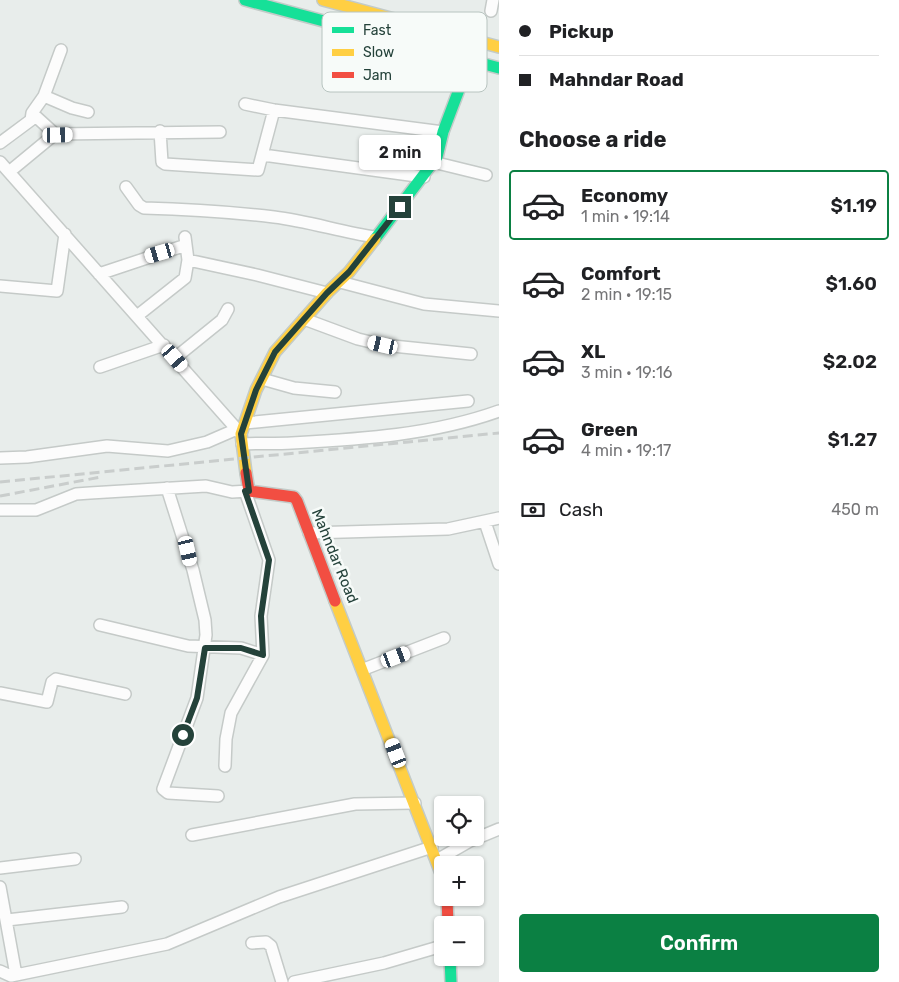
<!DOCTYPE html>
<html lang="en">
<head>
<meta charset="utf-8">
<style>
  :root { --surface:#fff; --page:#f2f2f2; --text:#202124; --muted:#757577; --line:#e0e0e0; --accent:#0b8043 }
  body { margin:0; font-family:Rubik,sans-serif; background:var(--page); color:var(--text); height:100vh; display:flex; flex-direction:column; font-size:19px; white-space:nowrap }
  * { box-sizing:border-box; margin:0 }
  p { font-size:16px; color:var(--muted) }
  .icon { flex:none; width:28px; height:28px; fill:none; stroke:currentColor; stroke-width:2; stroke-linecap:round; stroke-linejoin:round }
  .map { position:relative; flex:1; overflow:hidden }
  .drawer { display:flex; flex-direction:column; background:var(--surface); width:400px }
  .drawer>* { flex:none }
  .hud { display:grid; align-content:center; height:110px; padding:0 20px; background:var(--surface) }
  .buttons { position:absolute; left:434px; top:796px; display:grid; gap:10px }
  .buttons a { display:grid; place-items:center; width:50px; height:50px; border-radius:5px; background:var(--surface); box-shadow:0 1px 4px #0004; font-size:25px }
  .end { position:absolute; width:22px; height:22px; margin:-11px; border:6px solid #24423a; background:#fff; box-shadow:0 0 0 2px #fff }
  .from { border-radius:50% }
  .bubble { position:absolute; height:35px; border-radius:5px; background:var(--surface); box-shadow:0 1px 4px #0004; font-size:16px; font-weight:600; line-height:35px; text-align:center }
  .car { position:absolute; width:15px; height:30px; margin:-15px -8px; border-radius:6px; box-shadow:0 0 4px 1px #0007; background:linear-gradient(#fff 24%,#345 0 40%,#fff 0 76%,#345 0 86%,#fff 0) }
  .hud b { display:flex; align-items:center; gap:18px; height:48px; font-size:19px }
  .hud b+b { border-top:1px solid var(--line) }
  .hud i { width:12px; height:12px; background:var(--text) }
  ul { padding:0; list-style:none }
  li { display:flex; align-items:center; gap:15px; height:70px; margin:0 10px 8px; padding:0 10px; border:2px solid transparent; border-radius:5px }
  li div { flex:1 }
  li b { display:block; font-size:19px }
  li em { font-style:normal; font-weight:600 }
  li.on { border-color:var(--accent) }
  li>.icon { width:45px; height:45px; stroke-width:1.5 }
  h2 { padding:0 20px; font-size:22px; line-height:60px }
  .pay { display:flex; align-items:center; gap:12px; height:55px; padding:0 20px; font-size:19px }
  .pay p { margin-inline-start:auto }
  .primary-button { display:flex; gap:10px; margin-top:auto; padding:10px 20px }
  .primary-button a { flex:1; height:58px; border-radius:5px; background:var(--accent); color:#fff; font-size:20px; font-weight:600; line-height:58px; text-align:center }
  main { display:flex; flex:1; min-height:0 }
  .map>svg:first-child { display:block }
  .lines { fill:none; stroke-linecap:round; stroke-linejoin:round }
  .street-casing { stroke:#c5cac8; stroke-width:14 }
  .fast-casing { stroke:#c3cbc8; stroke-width:14 }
  .slow-casing { stroke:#c3cbc8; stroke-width:14 }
  .jam-casing { stroke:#c3cbc8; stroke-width:14 }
  .street { stroke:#fcfcfc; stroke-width:11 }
  .fast { stroke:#16e098; stroke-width:11 }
  .slow { stroke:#ffcf43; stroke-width:11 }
  .jam { stroke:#f24e42; stroke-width:11 }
  .rail { stroke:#c9cdcc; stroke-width:3; stroke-dasharray:10 5; stroke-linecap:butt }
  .route { stroke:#24423a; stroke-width:6 }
  .labels { text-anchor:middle; stroke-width:5; stroke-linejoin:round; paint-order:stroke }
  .street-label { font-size:15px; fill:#24423a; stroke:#f7fbf9 }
  .key { fill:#f7fbf9; stroke:#b8c4c0; stroke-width:1 }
  .key-label { font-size:14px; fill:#24423a }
</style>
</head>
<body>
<main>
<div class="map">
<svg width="499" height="982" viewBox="0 0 499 982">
  <rect width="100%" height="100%" fill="#e8edeb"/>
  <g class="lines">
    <defs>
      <path id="street" d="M491,11L493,0
        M44,96L72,108L88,112
        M245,104L274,110L443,132
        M32,113L55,134
        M160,131L162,162L165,164L258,170L274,110
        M0,143L31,120L32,113L44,96L61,50
        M263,155L424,177
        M0,162L241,434
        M433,162L486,175
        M9,172L55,134L220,132
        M126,187L139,205L144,208C187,209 231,212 274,217C308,221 341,232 375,237
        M188,260L257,275L327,293
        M99,274L186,245
        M340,282L424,304L499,311
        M0,286L57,291L65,234
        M137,316L185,278L188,260L185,237
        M304,319L358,339L383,345L471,354
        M175,358L222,320L228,309
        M100,367L164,345
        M262,379L294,388L335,392
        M245,423L468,401
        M242,444C259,443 275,444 292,443C363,439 432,435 499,411
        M0,458L27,457L107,446L168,451L207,442L237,429
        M167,488L193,570L205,620L206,635L197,698L163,789L168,793L218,796
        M0,510H36L76,494L90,493L206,486L232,492L249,491
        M485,522L499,564
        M309,533L448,529L499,518
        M100,625L188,646L241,648L263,655
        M364,669L444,638
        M0,693L47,702L52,682L56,679L125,694
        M225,766L226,739L231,713L263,655L261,616L269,560L245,491
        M192,835L355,804L415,803
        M437,860L470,841L499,829
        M0,868L75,859
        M0,887L16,975
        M7,920L122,907
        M252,943L266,942L271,946L282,982
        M0,971L11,976L167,944L279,897L432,847
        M294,982L384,963L442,946"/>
      <path id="fast" d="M245,0L499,68
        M375,239L437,157L443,132L466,71
        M450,958L451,982"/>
      <path id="slow" d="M323,0L499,47
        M246,473L241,434L256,390L275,352L327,293L349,272L375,239
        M335,601L442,876"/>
      <path id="jam" d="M246,473L249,491L294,497L297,501L335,601
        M447,898L448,925"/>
    </defs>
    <use href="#street" class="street-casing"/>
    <use href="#fast" class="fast-casing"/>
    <use href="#slow" class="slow-casing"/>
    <use href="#jam" class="jam-casing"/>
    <use href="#street" class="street"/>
    <use href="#fast" class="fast"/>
    <use href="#slow" class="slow"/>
    <use href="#jam" class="jam"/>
    <path class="rail" d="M0,482L499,433
      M0,496L101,477"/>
  </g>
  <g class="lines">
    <path class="route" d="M183,735L197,698L205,648H241L263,655L261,616L269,560L245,491H249L241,434L256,390L275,352L327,293L349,272L400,207"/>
  </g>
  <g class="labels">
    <g class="street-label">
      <text transform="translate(335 556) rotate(68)" y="5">Mahndar Road</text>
    </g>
  </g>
  <rect x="322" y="12" width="165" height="80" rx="8" class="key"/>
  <rect x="332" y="27" width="22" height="6" fill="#16e098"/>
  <rect x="332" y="49" width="22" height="7" fill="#ffcf43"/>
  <rect x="332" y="72" width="22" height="6" fill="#f24e42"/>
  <g class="key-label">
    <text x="363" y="35">Fast</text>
    <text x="363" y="57">Slow</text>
    <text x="363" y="80">Jam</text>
  </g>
</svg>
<div class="buttons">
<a><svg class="icon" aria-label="locate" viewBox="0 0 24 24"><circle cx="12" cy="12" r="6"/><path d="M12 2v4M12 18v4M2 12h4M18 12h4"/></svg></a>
<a>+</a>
<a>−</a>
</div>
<i class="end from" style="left:183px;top:735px"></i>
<i class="end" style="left:400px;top:207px"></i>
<div class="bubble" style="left:359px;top:135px;width:82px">2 min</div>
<i class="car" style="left:58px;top:135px;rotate:89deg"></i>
<i class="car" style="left:160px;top:253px;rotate:254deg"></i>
<i class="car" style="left:383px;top:345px;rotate:283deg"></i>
<i class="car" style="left:175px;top:358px;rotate:139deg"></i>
<i class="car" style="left:188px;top:551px;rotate:167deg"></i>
<i class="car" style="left:396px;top:657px;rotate:69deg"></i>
<i class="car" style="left:396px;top:753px;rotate:339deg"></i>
</div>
<section class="drawer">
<div class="hud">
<b><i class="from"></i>Pickup</b>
<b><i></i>Mahndar Road</b>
</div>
<h2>Choose a ride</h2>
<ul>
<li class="on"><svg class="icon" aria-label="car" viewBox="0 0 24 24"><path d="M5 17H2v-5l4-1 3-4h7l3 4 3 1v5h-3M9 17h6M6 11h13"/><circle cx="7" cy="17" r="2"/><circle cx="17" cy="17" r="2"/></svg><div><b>Economy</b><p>1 min · 19:14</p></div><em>$1.19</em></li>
<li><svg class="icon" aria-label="car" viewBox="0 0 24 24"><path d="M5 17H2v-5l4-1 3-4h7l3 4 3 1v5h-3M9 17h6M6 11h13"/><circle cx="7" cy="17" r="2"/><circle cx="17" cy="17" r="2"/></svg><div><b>Comfort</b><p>2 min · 19:15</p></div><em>$1.60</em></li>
<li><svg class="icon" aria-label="car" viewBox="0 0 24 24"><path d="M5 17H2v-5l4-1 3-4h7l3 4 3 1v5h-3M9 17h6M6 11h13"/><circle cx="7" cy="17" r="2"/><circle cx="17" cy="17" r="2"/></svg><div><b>XL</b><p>3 min · 19:16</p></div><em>$2.02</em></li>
<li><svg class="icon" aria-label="car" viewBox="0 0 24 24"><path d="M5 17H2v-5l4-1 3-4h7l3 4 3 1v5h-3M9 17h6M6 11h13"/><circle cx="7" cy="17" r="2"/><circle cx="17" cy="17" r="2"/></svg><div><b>Green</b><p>4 min · 19:17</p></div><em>$1.27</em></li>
</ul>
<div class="pay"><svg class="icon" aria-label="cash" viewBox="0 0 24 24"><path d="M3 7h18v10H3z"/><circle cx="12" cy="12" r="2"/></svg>Cash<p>450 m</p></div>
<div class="primary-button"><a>Confirm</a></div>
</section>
</main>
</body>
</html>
